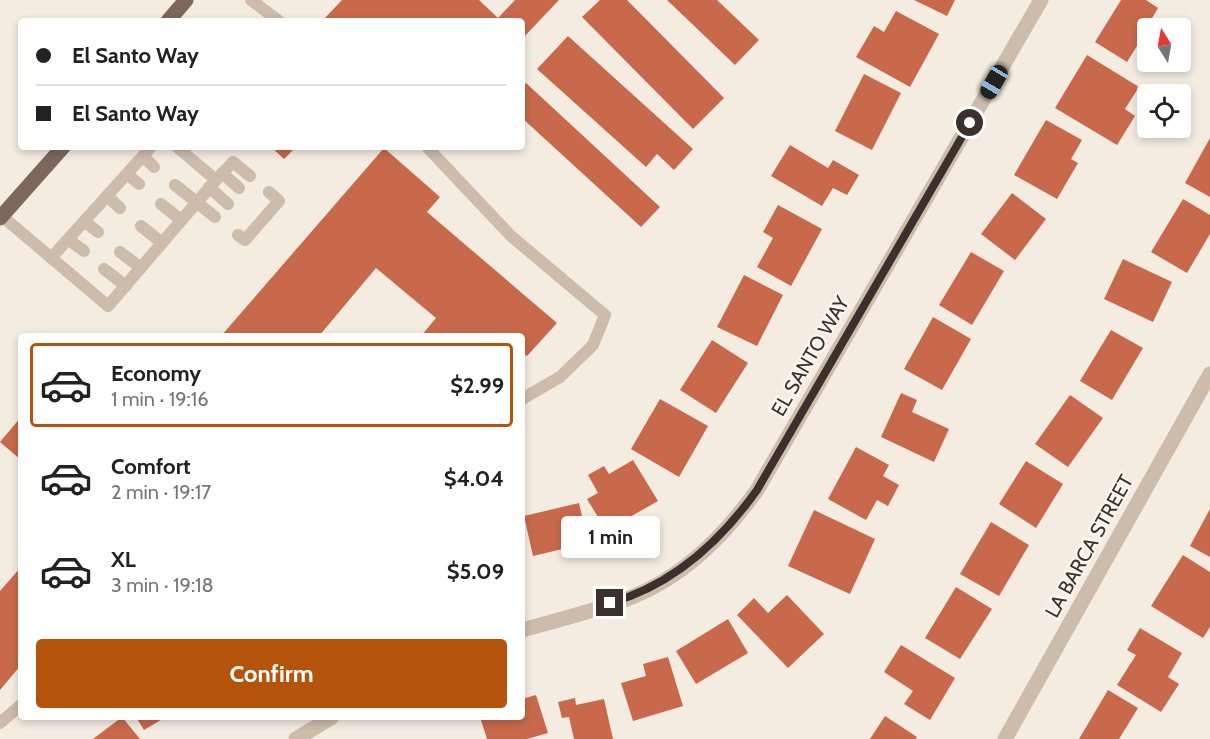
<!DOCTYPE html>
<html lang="en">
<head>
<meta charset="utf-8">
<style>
  :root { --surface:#fff; --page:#f2f2f2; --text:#222; --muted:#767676; --line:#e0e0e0; --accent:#b45309 }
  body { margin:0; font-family:Cabin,sans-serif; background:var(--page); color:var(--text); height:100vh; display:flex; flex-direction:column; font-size:22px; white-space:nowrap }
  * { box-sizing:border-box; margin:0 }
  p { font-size:20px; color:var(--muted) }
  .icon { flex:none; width:33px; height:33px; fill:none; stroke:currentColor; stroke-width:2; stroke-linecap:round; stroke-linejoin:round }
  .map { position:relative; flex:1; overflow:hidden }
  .sheet { position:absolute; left:18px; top:333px; width:507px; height:387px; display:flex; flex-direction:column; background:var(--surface); border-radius:6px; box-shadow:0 3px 9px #0003 }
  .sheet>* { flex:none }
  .banner { position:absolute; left:18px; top:18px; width:507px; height:132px; border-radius:6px; box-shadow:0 3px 9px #0003; display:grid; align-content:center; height:132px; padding:0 18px; background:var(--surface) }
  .needle { width:39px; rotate:349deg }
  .buttons { position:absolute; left:1137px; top:18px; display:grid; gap:12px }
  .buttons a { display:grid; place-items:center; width:54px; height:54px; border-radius:6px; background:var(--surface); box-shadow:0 3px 9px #0003; font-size:30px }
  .end { position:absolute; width:27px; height:27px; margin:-14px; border:8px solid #3b302b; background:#fff; box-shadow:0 0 0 3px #fff }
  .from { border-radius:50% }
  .bubble { position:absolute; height:42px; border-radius:6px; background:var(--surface); box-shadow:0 3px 9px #0003; font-size:20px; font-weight:700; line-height:42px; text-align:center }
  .car { position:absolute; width:18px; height:36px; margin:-18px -9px; border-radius:8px; box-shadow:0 0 4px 2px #0007; background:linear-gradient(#222 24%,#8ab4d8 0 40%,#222 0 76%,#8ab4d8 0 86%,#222 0) }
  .banner b { display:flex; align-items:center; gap:21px; height:57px; font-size:22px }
  .banner b+b { border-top:2px solid var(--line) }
  .banner i { width:15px; height:15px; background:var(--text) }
  ul { padding:10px 0 0; list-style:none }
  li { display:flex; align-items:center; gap:18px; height:84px; margin:0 12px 9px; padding:0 6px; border:3px solid transparent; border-radius:6px }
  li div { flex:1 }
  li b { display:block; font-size:22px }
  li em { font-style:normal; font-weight:700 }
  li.on { border-color:var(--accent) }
  li>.icon { width:54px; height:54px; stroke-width:1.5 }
  .primary-button { display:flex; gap:12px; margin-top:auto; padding:12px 18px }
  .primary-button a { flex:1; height:69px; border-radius:6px; background:var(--accent); color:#fff; font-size:24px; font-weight:700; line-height:69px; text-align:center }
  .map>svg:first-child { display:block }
  .building { fill:#c8694b }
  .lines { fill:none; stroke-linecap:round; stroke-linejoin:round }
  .service { stroke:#cdbbac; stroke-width:12 }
  .minor { stroke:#cdbbac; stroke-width:15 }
  .primary { stroke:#7d675c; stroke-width:15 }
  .route { stroke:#3b302b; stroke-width:8 }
  .labels { text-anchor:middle; stroke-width:5; stroke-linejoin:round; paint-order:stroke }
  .street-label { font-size:20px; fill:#3b302b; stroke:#fbf5ee }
</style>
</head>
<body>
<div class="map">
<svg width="1210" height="739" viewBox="0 0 1210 739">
  <rect width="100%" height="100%" fill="#f4ebe1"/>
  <path class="building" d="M342,0H479L498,18L515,0H559L522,39V21H326L324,19Z
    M600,0H627L724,98L693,129L582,17Z
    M667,0H717L759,40L735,65Z
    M914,0H955L947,16Z
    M1121,0H1146L1158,8L1148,25L1154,28H1148V53L1137,46L1127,62L1095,42Z
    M896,11L939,34L910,87L856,57L874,26L884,32Z
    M568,36L693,149L674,170L657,154L646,167L537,69Z
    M1087,55L1139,87L1125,109L1135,116L1117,145L1055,108Z
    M864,74L901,93L872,150L835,131Z
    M526,83L660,207L641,227L522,118V88Z
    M1046,120L1082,140L1071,159L1078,163L1057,199L1014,175Z
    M1210,138V197L1185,183Z
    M790,145L828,168L833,160L859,175L847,195L833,188L822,206L771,176Z
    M271,147H296L284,159Z
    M384,148L440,197L427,212L557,323L527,356L522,353V336H421L436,318L376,268L319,336H221Z
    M1012,193L1046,219L1015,260L981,234Z
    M1183,199L1210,215V234L1187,273L1151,252Z
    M778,205L822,229L791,286L757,267L773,238L763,232Z
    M971,252L1004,271L972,325L939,305Z
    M1123,259L1172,282L1153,322L1104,299Z
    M744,275L783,295L757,346L717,327Z
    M933,317L971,339L942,390L904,369Z
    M1111,330L1143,348L1112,400L1080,381Z
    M712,340L748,363L716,413L680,390Z
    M901,393L917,400L912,412L949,429L934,462L881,437Z
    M1070,395L1103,418L1068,467L1035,444Z
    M660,399L708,426L679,477L631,449Z
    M21,417V460L0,442Z
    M856,447L889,465L883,476L899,485L888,506L877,500L866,520L828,499Z
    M633,460L658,501L619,523L630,542L618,550L587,499L598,493L588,475L604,466L609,474Z
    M1026,461L1063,484L1036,528L999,504Z
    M579,503L588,543L533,556L524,516Z
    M1210,509V557L1190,546Z
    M814,510L875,539L850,594L788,566Z
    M991,522L1029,545L999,596L960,574Z
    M1183,555L1210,572V627L1203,638L1151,606Z
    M21,567V665L0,690V591Z
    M956,587L992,609L960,659L925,638Z
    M787,595L824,634L788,668L737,615L754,598L768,613Z
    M728,619L748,653L696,684L676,651Z
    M1140,628L1182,653L1168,677L1179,684L1161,712L1117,685L1136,655L1127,650Z
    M901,645L955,678L930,720L904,704L913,691L884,672Z
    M668,657L683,706L633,721L621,683L646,676L643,664Z
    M1108,690L1138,708L1119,739H1079Z
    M536,695L548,733L527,739H487L480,717H522V699Z
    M575,698L576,705L604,699L613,739H574L569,717L562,718L558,702Z
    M885,716L917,737L916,739H870Z
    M122,717L140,739H93Z
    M136,717H166L144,730Z"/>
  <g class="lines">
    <path class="service" d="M251,0L279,21
      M427,147L511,236L605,315L593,345L560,377L522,399
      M143,156L154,167
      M222,173L239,188
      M127,174L139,184
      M216,180L233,162L250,176
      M175,185L215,217
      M209,187L228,204
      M107,196L120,208
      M161,204L181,220
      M2,216L108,306L216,180L177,147
      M84,221L98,232
      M141,226L162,243
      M238,235L245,240L279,201L269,192
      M68,239L84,251
      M120,252L141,268
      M51,258L151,147
      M104,269L126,286
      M0,723L21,705"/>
    <path class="minor" d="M522,630C557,620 599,610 632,597C685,576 725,535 757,490L1041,0
      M296,739L332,717
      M1005,739L1210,374"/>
    <path class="primary" d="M168,21L186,0
      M0,218L63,147"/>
  </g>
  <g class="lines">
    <path class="route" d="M610,603C673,585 720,542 757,490L970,123"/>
  </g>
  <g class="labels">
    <g class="street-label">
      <text transform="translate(810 356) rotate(-60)" y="7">EL SANTO WAY</text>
      <text transform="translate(1089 546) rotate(-61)" y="7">LA BARCA STREET</text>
    </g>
  </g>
</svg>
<div class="buttons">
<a><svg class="needle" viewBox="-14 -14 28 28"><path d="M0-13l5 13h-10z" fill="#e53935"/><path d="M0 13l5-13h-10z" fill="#767676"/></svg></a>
<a><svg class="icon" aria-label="locate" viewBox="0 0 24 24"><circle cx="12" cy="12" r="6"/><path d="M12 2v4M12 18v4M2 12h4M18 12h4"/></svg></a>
</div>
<i class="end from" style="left:970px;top:123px"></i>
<i class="end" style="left:610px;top:603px"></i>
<div class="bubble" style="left:561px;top:516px;width:99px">1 min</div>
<i class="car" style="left:994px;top:82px;rotate:210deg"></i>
<div class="banner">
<b><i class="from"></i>El Santo Way</b>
<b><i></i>El Santo Way</b>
</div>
<section class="sheet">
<ul>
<li class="on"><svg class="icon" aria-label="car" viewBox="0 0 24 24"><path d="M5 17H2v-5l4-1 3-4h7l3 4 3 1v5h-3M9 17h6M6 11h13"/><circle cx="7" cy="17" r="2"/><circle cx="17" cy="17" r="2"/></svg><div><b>Economy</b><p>1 min · 19:16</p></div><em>$2.99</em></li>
<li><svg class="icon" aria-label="car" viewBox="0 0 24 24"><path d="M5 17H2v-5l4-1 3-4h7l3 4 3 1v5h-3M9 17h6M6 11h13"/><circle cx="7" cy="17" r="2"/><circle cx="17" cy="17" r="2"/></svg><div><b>Comfort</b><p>2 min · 19:17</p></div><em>$4.04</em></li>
<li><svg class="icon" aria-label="car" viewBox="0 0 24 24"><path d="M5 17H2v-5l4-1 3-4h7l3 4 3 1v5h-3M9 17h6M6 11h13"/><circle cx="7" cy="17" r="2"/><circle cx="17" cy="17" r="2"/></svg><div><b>XL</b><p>3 min · 19:18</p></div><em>$5.09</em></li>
</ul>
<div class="primary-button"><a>Confirm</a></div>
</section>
</div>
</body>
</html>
